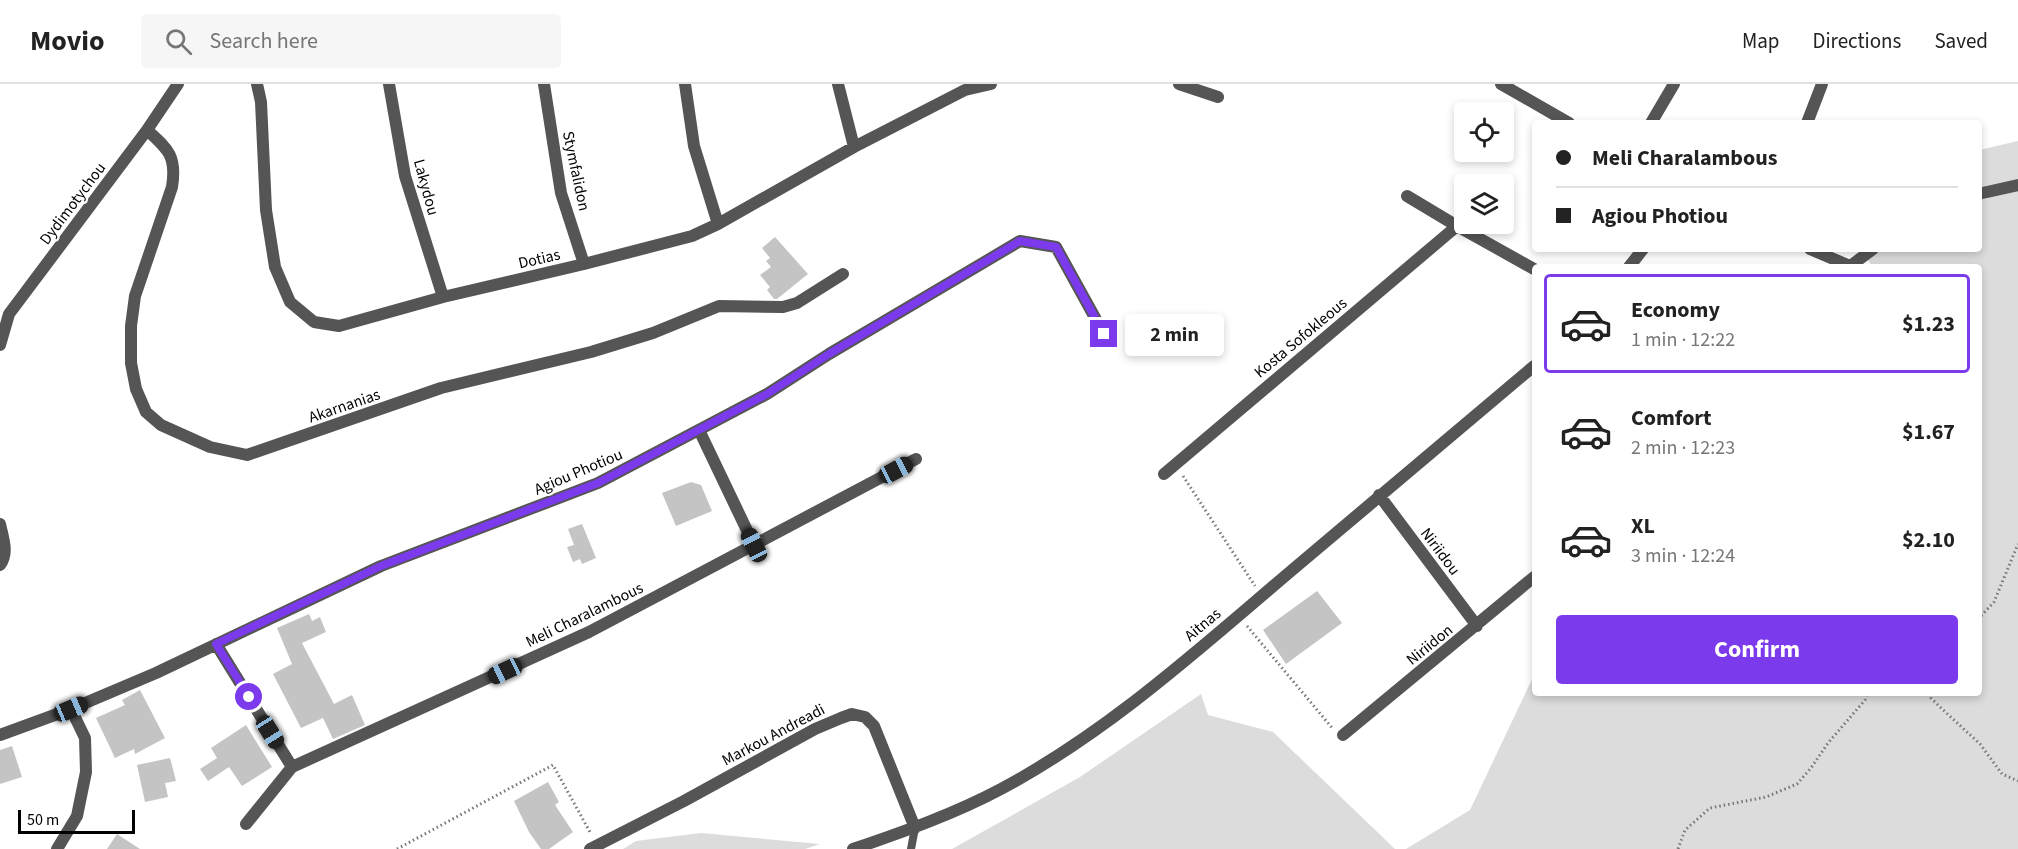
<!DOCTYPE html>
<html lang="en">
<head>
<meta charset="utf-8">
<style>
  :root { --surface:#fff; --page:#f6f6f6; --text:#222; --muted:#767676; --line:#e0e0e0; --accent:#7c3aed }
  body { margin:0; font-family:"Source Sans 3",sans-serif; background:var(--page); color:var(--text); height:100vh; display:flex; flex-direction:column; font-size:22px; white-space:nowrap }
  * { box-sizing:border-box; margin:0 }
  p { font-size:20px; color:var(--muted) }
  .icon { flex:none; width:33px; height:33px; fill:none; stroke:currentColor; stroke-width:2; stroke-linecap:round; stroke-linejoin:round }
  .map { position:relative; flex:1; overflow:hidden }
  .drawer { position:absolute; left:1532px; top:180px; width:450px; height:432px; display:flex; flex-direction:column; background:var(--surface); border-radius:6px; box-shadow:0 3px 9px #0003 }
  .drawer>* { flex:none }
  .top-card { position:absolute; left:1532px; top:36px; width:450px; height:132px; border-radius:6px; box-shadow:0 3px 9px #0003; display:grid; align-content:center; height:132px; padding:0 24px; background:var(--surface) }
  .tools { position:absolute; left:1454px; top:18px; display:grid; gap:12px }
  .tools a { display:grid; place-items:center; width:60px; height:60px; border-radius:6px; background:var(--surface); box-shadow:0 3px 9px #0003; font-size:30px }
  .scale { position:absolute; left:18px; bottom:15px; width:117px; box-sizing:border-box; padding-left:6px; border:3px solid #000; border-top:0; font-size:16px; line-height:21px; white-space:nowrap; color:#000; -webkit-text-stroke:4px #fff; paint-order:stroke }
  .end { position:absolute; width:27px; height:27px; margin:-14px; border:8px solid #7c3aed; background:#fff; box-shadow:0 0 0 3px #fff }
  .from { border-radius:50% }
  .bubble { position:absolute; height:42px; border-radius:6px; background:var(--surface); box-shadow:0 3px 9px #0003; font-size:20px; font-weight:700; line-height:42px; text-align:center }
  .car { position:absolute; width:18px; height:36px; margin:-18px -9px; border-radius:8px; box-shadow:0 0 4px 2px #0007; background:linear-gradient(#222 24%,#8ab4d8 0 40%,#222 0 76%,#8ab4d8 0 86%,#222 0) }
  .top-card b { display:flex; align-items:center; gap:21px; height:57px; font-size:22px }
  .top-card b+b { border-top:2px solid var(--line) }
  .top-card i { width:15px; height:15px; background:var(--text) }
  ul { padding:10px 0 0; list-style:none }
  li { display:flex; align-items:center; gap:18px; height:99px; margin:0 12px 9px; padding:0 12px; border:3px solid transparent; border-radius:6px }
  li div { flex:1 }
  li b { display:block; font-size:22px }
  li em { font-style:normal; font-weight:700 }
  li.on { border-color:var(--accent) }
  li>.icon { width:54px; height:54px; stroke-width:1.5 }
  .button { display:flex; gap:12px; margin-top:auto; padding:12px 24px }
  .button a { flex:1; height:69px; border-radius:6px; background:var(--accent); color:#fff; font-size:24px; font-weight:700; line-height:69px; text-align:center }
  header { display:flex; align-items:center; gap:36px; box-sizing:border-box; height:84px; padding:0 30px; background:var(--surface); border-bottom:2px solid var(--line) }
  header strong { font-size:28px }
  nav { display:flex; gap:33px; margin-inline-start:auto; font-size:21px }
  .search { width:420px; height:54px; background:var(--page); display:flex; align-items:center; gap:15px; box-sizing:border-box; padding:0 21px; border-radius:6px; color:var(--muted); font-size:22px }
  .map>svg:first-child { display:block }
  .green { fill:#dcdcdc }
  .building { fill:#c4c4c4 }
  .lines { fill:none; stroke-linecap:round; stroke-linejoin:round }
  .path { stroke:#777; stroke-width:3; stroke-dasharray:1.5 3; stroke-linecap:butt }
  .lane { stroke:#555; stroke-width:8 }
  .street { stroke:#555; stroke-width:12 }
  .route { stroke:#7c3aed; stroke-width:8 }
  .labels { text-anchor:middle; stroke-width:4.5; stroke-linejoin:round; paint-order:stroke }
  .street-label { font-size:16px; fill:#000; stroke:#fff }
</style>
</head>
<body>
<header>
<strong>Movio</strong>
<div class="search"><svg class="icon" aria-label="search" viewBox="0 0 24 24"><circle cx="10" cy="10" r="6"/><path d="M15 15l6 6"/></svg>Search here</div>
<nav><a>Map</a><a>Directions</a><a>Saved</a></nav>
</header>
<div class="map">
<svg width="2018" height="765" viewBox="0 0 2018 765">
  <rect width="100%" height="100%" fill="#fff"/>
  <path class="green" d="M2018,57V765H1406L1470,726L1534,591V609H1978V183H1873L1860,165H1978L1979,66Z
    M1201,610L1208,631L1273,648L1395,765H952L1080,693Z
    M701,749L820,760L805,765H623L636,757Z"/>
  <path class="building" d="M775,153L808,190L777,215H774L767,206L770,203L760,191L771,183L766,177L770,174L762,164Z
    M691,398L701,401L712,427L676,442L662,409Z
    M582,440L596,474L582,480L580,475L573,478L567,463L574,461L568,445Z
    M1317,507L1342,539L1286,580L1263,546Z
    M309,530L312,537L320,533L326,548L302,559L334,620L352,611L365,641L333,655L323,634L301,644L273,590L292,580L277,544Z
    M140,606L165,654L135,670L134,665L115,674L96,634L125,621L122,616Z
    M246,641L272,683L242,702L229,683L208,697L200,685L217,674L211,664Z
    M12,662L22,693L0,700V666Z
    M170,674L176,697L165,699L168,713L145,718L137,681Z
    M548,698L559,718L555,721L573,748L549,765H541L529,748L514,717Z
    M117,750L140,765H107Z"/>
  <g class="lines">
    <path class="path" d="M1183,392L1255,502
      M1978,535L1994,518L2018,460
      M1247,542L1333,645
      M1930,609L1931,614L1940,623L1980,660L2002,690L2018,697
      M397,765L553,681L591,750
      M1678,765L1685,746L1710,724L1766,713L1797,700L1811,684L1828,659L1865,616L1867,609"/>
    <path class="lane" d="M911,765L915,744"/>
    <path class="street" d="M257,0L261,18L266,126L275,183L290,218L314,238L339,242L443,213L584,180L692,152L718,140L854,63L965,6L991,0
      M389,0L405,92L443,213
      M544,0L561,109L584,180
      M685,0L694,62L718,140
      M838,0L854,63
      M1179,0L1218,13
      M1501,0L1569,39
      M1651,39L1674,0
      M1807,39L1822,0
      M147,46C168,65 177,72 172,103L135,212L131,242V279L136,305L146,328L161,341L210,363L247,371L441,304L591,268L653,249L719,222L783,223L797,219L843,190
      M1978,110L2018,101
      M1407,112L1457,142L1534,185
      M1810,165L1850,182
      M1629,183L1643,165
      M1849,183L1873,165
      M0,261L9,230L147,46L178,0
      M699,346L754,461
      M1164,390L1457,142
      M1379,411L1477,542
      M0,440C3,454 9,469 0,481
      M216,560L292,683L589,548L916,375
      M0,651L71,625L156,589L381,482L598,399L767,310L829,270L1020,157L1056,163L1104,250
      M1343,651L1534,493
      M246,740L292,683
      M57,765L77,732L86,688L85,654L71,625
      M590,765L684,717L815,645L841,634L852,630L865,633L874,642L915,744
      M853,765C903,748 954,730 1001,705C1108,648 1199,565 1291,487C1372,418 1453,350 1534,282"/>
  </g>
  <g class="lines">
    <path class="route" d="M249,613L216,560L381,482L598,399L767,310L829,270L1020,157L1056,163L1104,250"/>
  </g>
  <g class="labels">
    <g class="street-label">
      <text transform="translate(577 87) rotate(78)" y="6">Stymfalidon</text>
      <text transform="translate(427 103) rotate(75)" y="6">Lakydou</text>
      <text transform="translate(72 119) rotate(-53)" y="6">Dydimotychou</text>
      <text transform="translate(539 174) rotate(-13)" y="6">Dotias</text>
      <text transform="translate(1300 253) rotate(-40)" y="6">Kosta Sofokleous</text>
      <text transform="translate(344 321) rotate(-19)" y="6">Akarnanias</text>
      <text transform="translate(578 387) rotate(-23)" y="6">Agiou Photiou</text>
      <text transform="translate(1441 467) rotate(53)" y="6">Niriidou</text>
      <text transform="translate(584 530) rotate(-26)" y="6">Meli Charalambous</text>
      <text transform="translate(1202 540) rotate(-40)" y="6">Aitnas</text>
      <text transform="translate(1429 560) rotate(-39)" y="6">Niriidon</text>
      <text transform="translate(773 650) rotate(-28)" y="6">Markou Andreadi</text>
    </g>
  </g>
</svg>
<div class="tools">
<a><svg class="icon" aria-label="locate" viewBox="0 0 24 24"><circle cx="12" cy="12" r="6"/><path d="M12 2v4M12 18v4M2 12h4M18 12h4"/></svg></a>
<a><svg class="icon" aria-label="layers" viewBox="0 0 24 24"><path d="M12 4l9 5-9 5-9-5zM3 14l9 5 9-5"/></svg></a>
</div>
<div class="scale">50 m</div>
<i class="end from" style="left:249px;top:613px"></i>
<i class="end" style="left:1104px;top:250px"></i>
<div class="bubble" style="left:1125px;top:230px;width:99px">2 min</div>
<i class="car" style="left:896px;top:386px;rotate:62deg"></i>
<i class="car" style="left:754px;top:461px;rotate:334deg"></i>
<i class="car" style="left:505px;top:587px;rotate:245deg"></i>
<i class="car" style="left:71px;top:625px;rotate:67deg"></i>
<i class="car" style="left:270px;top:648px;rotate:148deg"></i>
<div class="top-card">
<b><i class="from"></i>Meli Charalambous</b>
<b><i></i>Agiou Photiou</b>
</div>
<section class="drawer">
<ul>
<li class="on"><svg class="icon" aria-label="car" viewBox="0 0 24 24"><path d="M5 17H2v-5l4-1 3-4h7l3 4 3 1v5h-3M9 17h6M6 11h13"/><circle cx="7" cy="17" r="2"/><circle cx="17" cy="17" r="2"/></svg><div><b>Economy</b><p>1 min · 12:22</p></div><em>$1.23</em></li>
<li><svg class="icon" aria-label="car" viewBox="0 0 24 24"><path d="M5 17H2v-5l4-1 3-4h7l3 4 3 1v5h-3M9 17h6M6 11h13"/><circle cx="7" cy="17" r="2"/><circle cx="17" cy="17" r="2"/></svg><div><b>Comfort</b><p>2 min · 12:23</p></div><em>$1.67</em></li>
<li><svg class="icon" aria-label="car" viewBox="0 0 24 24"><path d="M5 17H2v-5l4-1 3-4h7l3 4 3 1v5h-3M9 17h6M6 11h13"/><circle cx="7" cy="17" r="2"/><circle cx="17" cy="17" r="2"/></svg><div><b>XL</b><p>3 min · 12:24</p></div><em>$2.10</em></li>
</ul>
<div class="button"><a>Confirm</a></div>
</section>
</div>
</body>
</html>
